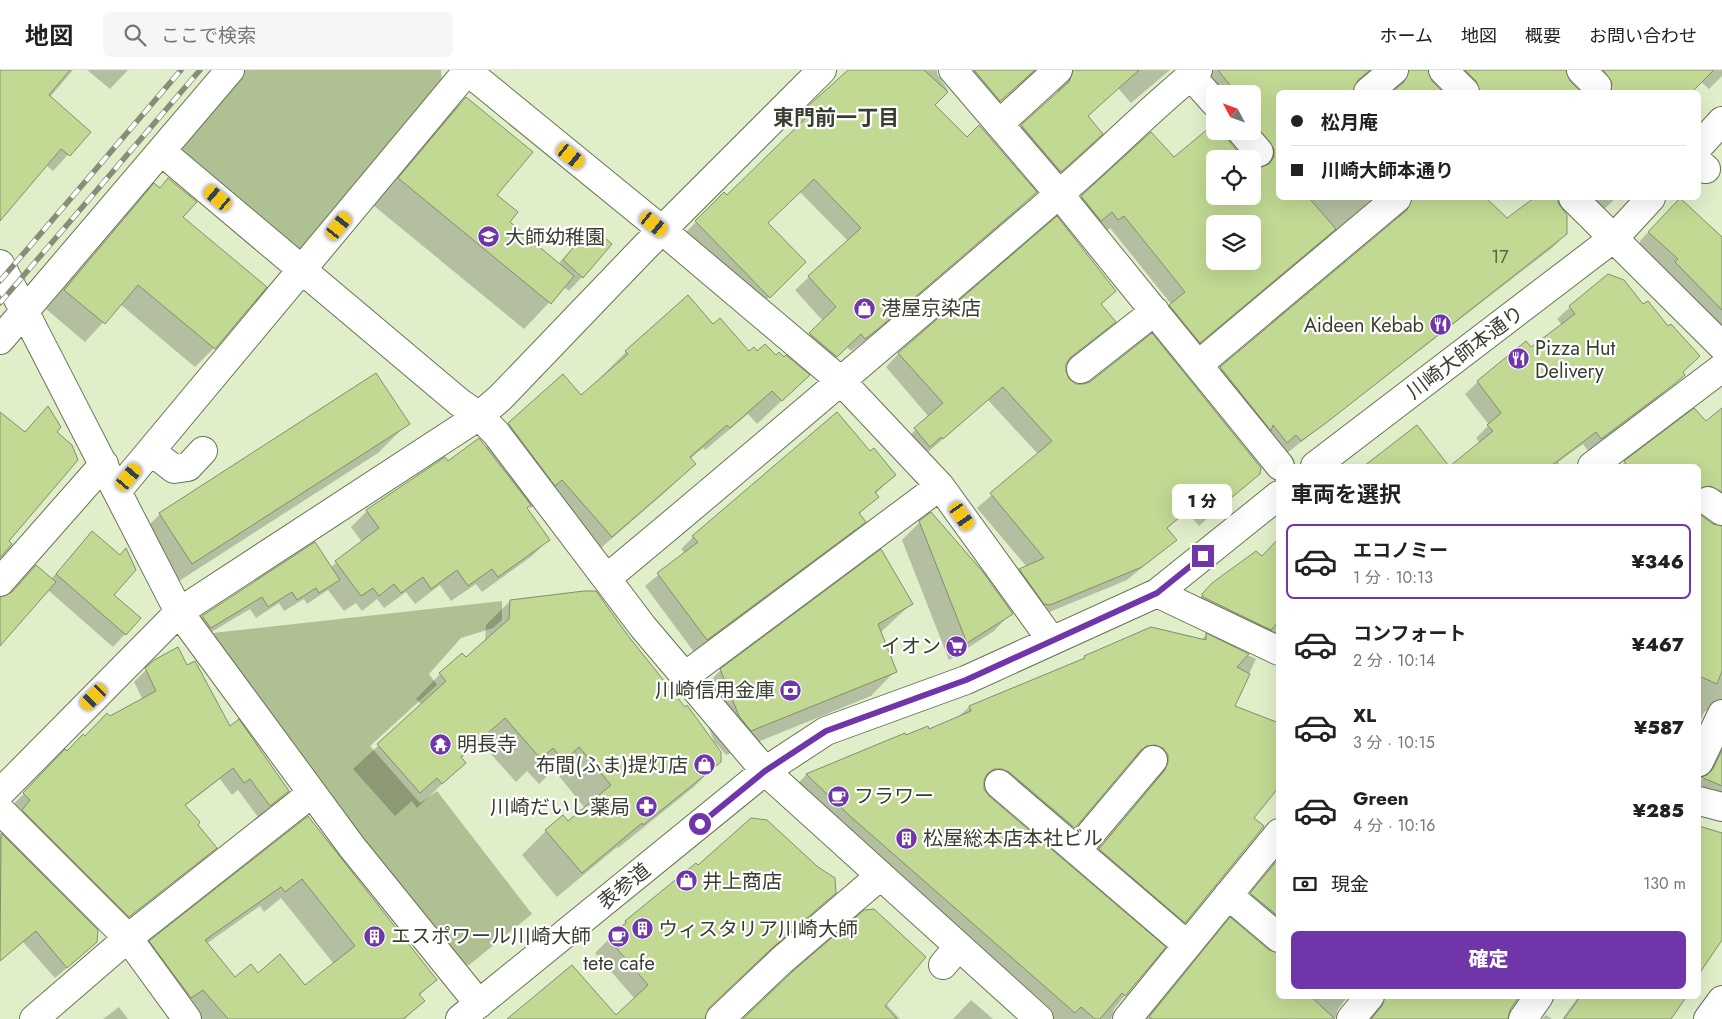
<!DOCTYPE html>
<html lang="ja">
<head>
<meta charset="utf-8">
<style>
  :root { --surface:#fff; --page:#f6f6f6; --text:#222; --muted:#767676; --line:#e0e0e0; --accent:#7135aa }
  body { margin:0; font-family:Jost,"Noto Sans JP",sans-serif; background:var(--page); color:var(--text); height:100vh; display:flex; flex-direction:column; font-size:19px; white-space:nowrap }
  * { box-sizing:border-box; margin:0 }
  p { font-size:16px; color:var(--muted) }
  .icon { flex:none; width:28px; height:28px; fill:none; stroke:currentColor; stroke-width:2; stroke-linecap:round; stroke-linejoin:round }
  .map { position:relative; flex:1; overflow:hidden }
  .drawer { position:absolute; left:1276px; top:394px; width:425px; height:535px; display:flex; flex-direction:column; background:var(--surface); border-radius:8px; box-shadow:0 5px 20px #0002 }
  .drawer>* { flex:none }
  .banner { position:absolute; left:1276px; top:20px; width:425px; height:110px; border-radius:8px; box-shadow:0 5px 20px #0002; display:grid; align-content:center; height:110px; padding:0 15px; background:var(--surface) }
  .needle { width:32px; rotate:311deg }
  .buttons { position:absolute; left:1206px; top:15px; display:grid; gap:10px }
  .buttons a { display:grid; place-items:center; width:55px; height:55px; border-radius:8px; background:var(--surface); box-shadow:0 5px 20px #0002; font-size:25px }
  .end { position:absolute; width:22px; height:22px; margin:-11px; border:6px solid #7135aa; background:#fff; box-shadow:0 0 0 2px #fff }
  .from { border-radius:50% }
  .bubble { position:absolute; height:35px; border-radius:8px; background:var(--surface); box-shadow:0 5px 20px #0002; font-size:16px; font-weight:800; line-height:35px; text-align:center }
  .car { position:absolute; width:15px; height:30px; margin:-15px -8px; border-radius:6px; box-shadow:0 0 4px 1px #0007; background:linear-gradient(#f5c518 24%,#345 0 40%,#f5c518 0 76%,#345 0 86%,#f5c518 0) }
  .banner b { display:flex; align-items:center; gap:18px; height:48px; font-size:19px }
  .banner b+b { border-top:1px solid var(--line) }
  .banner i { width:12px; height:12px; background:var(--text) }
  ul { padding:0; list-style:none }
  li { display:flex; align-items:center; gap:15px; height:75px; margin:0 10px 8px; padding:0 5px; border:2px solid transparent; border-radius:8px }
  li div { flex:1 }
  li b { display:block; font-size:19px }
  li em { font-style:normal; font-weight:800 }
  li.active { border-color:var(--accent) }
  li>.icon { width:45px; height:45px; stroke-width:1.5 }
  h2 { padding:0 15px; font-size:22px; line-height:60px }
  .pay { display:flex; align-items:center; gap:12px; height:55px; padding:0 15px; font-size:19px }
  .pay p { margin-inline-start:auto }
  .primary-button { display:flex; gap:10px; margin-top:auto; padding:10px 15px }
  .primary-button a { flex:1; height:58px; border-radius:8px; background:var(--accent); color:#fff; font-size:20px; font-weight:800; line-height:58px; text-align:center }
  header { display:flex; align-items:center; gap:30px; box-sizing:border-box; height:70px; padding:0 25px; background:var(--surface); border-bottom:1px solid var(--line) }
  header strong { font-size:24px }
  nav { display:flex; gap:28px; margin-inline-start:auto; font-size:18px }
  .search { width:350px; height:45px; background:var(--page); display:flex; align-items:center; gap:12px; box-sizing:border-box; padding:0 18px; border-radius:8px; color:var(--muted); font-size:19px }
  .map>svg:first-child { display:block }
  .green { fill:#afc092 }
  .shadow { fill:#0003; fill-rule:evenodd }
  .building { fill:#c1d993; stroke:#828e6d; fill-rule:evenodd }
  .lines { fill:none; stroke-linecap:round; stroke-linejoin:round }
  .minor-casing { stroke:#697454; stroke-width:30 }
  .minor { stroke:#fff; stroke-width:28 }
  .rail-casing { stroke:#868e76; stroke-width:5.5 }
  .rail { stroke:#fff; stroke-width:4; stroke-dasharray:11; stroke-linecap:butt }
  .route { stroke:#7135aa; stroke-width:6 }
  .labels { text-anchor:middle; stroke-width:4.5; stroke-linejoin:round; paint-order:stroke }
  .number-label { font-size:18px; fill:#5b6548 }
  .poi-label { font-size:20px; fill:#393e2f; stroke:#fff; text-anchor:start }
  .street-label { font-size:20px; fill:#393e2f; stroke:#fff }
  .neighbourhood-label { font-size:21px; font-weight:bold; fill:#393e2f; stroke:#fff }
</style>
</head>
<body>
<header>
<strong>地図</strong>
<div class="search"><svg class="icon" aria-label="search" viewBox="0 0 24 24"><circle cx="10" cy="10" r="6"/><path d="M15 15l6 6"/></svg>ここで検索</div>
<nav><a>ホーム</a><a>地図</a><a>概要</a><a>お問い合わせ</a></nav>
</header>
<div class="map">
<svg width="1722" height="949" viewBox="0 0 1722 949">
  <rect width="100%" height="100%" fill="#e1eeca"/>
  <path class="green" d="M241,0H441L442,14L307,176L293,181L180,86L178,71Z
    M502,531V550L493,558L461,568L429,604L437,615L370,676L420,733L437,721L532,844L469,895H460L204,564Z"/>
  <path class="shadow" d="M3,0H73L50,27L89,62L53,101L46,95L0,149V4Z
    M87,0H128L110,19Z
    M849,0H937V4L948,20L933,35L967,69L1035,122L863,272L851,281L847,277L823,300L796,278L823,251L795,220L848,171L799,121L767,153L804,192L760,236L683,165L724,124L727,127L798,57L794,52Z
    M947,0H1036L986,44Z
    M1052,0H1170L1131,33L1118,18L1087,46L1088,77L1047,114L1008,70L1057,24L1060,11Z
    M1194,0H1373L1353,16L1351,22H1279V128H1376L1186,285L1157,249L1172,235L1110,158L1104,163L1068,140L1151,64L1174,89L1215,55V61L1225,65L1243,89H1215V126H1252L1261,93L1252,61V24H1215ZM1215,154H1252V191H1215Z
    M1388,0H1427V5L1443,22H1392L1396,19V11Z
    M1437,0H1555L1578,22H1459Z
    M1597,0H1722V6L1709,19L1701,12L1690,22H1597Z
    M466,28L496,125L508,152L558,194L591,158L582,207L569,221L564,217L524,259L373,135L440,54Z
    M169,109L181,147L265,217L214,278L195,297L120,234L85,272L46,239L136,134L154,115L159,119Z
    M1390,128H1468L1393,198L1415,223L1536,128H1558L1557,133L1566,164L1552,178L1287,383L1207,311L1397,150L1399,139Z
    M1585,128H1616L1600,143Z
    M1666,143L1712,159L1713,158L1722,167V272L1640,180V171Z
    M1114,221L1100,235L1114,252L1065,293L1064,301L1068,310L1258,403L1199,456L1187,442L1166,459L1175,470L1127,510L1035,548L1006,513L1020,500L1027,497L977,438L1038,384L988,330L928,382L927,380L916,390L902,373L929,347L886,297L899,283Z
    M688,227L713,255L749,283L776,287L808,306L757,354L748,344L705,380L703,378L690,389L694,394L670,418L587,490L538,433L531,438L529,435L526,438L548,470L532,486L482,522L476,514L451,531L440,515L415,534L406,522L384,538L377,529L362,541L356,533L344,541L328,520L307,534L304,529L284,541L279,533L256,548L250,539L198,570L191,559L203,547L330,498L362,472L351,457L367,441L445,388L448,393L485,378L509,354L581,327L603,307L602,306L626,282Z
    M1570,237L1683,305L1659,327L1588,381L1583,374L1558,392L1561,396H1452L1480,373L1476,368L1489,355L1465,324L1478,312L1530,279L1562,255L1557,249Z
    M1722,340V445L1699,428V396H1621L1625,392L1706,353Z
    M404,357L378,383L165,520L134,470L160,444Z
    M1417,357L1447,396H1369L1379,386Z
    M870,383L895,405L875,424L877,427L859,444L864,451L852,463L694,582L645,516L685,483L681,479L693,467Z
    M1699,443L1713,455L1722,458V647L1716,642L1708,640L1704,642L1699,654Z
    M920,452L1011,543L994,561L949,590L902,470Z
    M92,463L113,525L139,549L113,577L48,520L0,574V528L51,509Z
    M1279,472V585L1190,538L1213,514L1262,488Z
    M510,531L719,691L695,716L618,778L617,777L557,827L522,785L546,761L568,753L585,738L554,700L539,714L527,701L516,712L480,672L460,689L464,693L417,738L412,731L395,746L353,699L422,635L416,629L440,604L466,589L485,572L486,555Z
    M911,534L880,563L895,601L871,626L726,685L714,671L696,625L721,600Z
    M1151,559L1201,570L1206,565L1256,589L1233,637L1274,653L1279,648V715L1252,748L1184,852L1172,865L1087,792L1153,714L1156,706L1142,687L1132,689L1061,770L989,711H983V719L988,727L1164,877L1114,939L1111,949H1054L838,760L794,717L806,705L904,664L905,667L929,661L957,648L969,637L1081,591L1084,587Z
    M155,591L187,597L230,658L288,721L258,747L238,720L232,725L220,709L185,736L196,755L216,778L116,858L12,736L53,693L110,647L143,630L134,612Z
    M1722,669V732L1699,723V711L1703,708Z
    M308,748L435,910L419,926L423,931L405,949H190L130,892L150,872ZM281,828L334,894L305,917L258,905L235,909L206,874L260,836L264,842Z
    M1699,757L1722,764V868L1699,902Z
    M0,766L97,861L83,884L55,908L23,872L0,891Z
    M1279,793V872L1240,838Z
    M835,822L707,939L704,949H507L530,932L616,947L635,929L595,883L626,852Z
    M1230,849L1269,881L1279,926H1348L1338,939L1335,949H1146Z
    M1366,926H1518L1509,940L1506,949H1368Z
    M1579,926H1686L1670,949H1562Z
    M971,930L993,949H953Z
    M885,933L900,949H744Z
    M119,937L128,949H103Z
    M1546,945L1552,949H1542Z"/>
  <path class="building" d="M0,0H70L49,25L91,62L70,86L61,79L0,151Z
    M848,0H924L948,22L935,35L967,67L979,55L1037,122L878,259L865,269L861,264L837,287L809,263L836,237L808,206L861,158L814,109L768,153L806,192L770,228L695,151L724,122L727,125L811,43L806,38Z
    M974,0H1035L1000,31Z
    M1073,0H1139L1088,46L1103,64L1061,102L1021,55L1069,12Z
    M1218,0H1370L1358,10L1353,22H1279V128H1309L1336,159L1200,273L1169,235L1185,222L1124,146L1118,150L1112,142L1101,151L1081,126L1151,62L1174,87L1215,53V61H1226L1229,71L1244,89H1215V126H1252V96L1261,97L1269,94L1274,87V79L1252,50V24H1237ZM1215,154H1252V191H1215Z
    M1409,0H1428L1432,11L1443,22H1392L1404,12Z
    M1465,0H1566L1570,11L1581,22H1480L1476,11Z
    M1603,0H1714L1692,22H1611L1612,12Z
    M466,27L533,82L497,125L518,142L510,152L574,206L551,234L398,108Z
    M168,108L197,132L183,147L267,217L215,279L138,215L105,254L64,220L154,113L160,118Z
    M1412,128H1486L1507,148L1534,128H1558V133L1567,145V164L1326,353L1301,371L1296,365L1287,373L1273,355L1271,361L1220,297L1407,140Z
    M1680,128L1722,167V240L1675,192L1678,189L1648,162Z
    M1057,146L1116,221L1101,234L1116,252L1071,287L1066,294V301L1069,309L1076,314H1083L1090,312L1152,263L1261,398L1260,404L1213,443L1201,429L1167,458L1177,470L1142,497L1050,535L1044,534L1019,499L1044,488L990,423L1052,371L1003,317L943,369L941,367L930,377L914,358L943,333L898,283Z
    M591,156L612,174L583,208L563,190Z
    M1608,204L1624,210L1643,234L1648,231L1668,256L1671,254L1700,286L1683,302L1685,305L1673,315L1601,369L1596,362L1551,396H1450L1493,361L1487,355L1501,343L1477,311L1526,271L1531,277L1575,244L1569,236Z
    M688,225L713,254L720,248L749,281L754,277L757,281L765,274L776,285L779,282L784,287L786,285L810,305L782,331L772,321L730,358L727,355L690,387L696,394L612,467L562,410L555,416L508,353L563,304L581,325L628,284L625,281Z
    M376,303L410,354L192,494L159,443Z
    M48,336L61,357L57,362L72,375L78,390L9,471L12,474L0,488V342L25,362Z
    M1694,338L1706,351L1722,338V422L1710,416L1699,419V396H1628L1624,391Z
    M837,342L870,381L874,378L896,405L875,422L879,427L859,443L866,452L707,570L657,503L698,472L692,466Z
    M1417,355L1449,396H1364Z
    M479,368L531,435L527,438L550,470L498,507L492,499L468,516L457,500L431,519L423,507L401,523L394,514L379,526L373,518L361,526L335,491L379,458L366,440L445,387L448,391Z
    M931,442L983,502L1013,544L967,573L919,451Z
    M1699,444L1713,454L1722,456V601L1717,614L1699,606Z
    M92,461L120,485L126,478L136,500L114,525L141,548L126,565L56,504Z
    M1279,468V551L1271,560L1203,527L1202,524L1212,513L1256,481L1262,486Z
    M315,472L340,510L319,523L316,518L297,530L292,522L268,537L262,527L211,558L202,546Z
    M881,479L913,534L878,554L897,602L751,661L739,646L720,599Z
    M36,495L56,512L0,576V527L12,522Z
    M584,521H596L629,567L685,637L687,635L721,682V692L643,755L642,753L582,803L545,760L563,745L568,751L611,715L579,677L564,691L553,678L541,689L505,648L461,687L466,693L442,714L437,708L420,723L377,674L446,611L439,603L462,583L466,587L509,549L510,530Z
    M1151,557L1206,570V563L1249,584L1237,597L1250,604L1235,636L1279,653V717L1254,748L1264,756L1185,853L1099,779L1165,700L1168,692V685L1163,678L1155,675L1147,676L1141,680L1075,758L1009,702L1002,699H994L987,704L984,711V719L989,726L1166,877L1125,926L1122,923L1100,949H1095L1081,937L1075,943L851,747L806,704L905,663L906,665L928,656L929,659L971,641L969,636L1085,588L1084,586Z
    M178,577L187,595L195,591L230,656L239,649L289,721L270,736L250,709L244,713L233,698L185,735L200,752L198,755L217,778L129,847L22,740L30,730L23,723L65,679L67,681L83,664L85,666L107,643L110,646L156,621L145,598L154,590Z
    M1722,680V716L1701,707L1707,705L1713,699Z
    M308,746L437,910L419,924L425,931L403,949H228L203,920L191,928L149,871ZM302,809L355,876L305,915L280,884L258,903L251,894L235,907L205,870L281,817L285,822Z
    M751,748L767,750L818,797L835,808L836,823L771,879L709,938L705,949H507L572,895L616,945L648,915L608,868L626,853L625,851L696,793L698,795Z
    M1699,756L1722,763V870L1699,904Z
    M1,763L98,860L97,872L67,898L36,861L0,891Z
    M1279,788V847L1250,823Z
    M874,839L926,887L885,936L897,949H743L792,902L864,840Z
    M1230,847L1269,880L1279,883V926H1310L1335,949H1152L1149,947Z
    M1385,926H1518L1519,927L1510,940L1508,949H1371L1382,936Z
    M1581,926H1687L1671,949H1564Z"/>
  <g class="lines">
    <defs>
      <path id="minor" d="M466,0L662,160L842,312L940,416L1052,571
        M953,0L1059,124L1280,396
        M1443,0L1465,22
        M1581,0L1597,16
        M1191,6L1215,33
        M1368,22L1394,0
        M999,54L1058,0
        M1241,61L1259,82
        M1699,76L1722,51
        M161,81L459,332L479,346L496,363L643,557L765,701L1039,949
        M1699,93L1706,99
        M1573,128L1722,276
        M0,194L179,542L352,777L479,934
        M0,270L230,0
        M1198,295L1397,128
        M1081,299L1155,241
        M151,381L174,399L188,397L203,381
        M1315,396L1615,167L1651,128
        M1592,396L1722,298
        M118,420L468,0
        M1708,431L1722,441
        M607,508C759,382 908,254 1058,125C1106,85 1149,39 1198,0
        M0,512L104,394
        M1157,523L1279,581
        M685,606L940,416
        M1699,692L1722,644
        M999,714L1187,875
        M0,723L179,542L479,346L500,328L643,179L822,0
        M1699,731L1722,737
        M0,740L128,868L187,949
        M1077,780L1153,690
        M1228,825L1279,868
        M943,895L958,877
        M34,949L128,868L312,723
        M460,949L765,701L826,661L966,610L1157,523L1279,425
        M720,949L782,890L880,806
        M1127,949L1279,763
        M1351,949L1370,926
        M1523,949L1539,926
        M1708,949L1722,930"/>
    </defs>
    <use href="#minor" class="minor-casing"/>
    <use href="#minor" class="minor"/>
    <defs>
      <path id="rail" d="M0,211L181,0
        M0,233L200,0"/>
    </defs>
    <use href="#rail" class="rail-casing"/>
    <use href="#rail" class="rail"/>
  </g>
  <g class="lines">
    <path class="route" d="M700,754L765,701L826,661L966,610L1157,523L1203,486"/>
  </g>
  <defs>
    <symbol id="school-disc" viewBox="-11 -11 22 22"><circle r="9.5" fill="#7135aa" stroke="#fff"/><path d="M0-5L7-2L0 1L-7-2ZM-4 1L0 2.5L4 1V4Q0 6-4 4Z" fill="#fff"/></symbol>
    <symbol id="shop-disc" viewBox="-11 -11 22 22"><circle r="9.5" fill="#7135aa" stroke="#fff"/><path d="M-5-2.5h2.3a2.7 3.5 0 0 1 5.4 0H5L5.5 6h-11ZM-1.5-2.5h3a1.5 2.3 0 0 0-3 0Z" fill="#fff"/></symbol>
    <symbol id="restaurant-disc" viewBox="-11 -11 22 22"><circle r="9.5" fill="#7135aa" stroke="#fff"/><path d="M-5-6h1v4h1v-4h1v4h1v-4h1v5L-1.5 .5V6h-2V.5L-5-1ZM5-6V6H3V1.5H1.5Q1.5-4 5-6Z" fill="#fff"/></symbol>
    <symbol id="supermarket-disc" viewBox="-11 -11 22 22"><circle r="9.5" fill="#7135aa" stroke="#fff"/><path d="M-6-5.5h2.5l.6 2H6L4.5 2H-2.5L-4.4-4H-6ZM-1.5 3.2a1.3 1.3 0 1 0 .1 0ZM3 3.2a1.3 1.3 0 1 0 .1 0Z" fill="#fff"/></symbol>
    <symbol id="bank-disc" viewBox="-11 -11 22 22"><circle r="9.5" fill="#7135aa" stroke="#fff"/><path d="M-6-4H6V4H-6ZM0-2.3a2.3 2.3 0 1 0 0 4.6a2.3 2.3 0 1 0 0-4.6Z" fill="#fff"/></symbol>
    <symbol id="temple-disc" viewBox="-11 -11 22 22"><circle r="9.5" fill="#7135aa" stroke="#fff"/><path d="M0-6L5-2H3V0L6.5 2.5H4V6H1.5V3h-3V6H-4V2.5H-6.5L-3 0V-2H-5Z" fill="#fff"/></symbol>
    <symbol id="cafe-disc" viewBox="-11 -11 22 22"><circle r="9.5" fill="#7135aa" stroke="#fff"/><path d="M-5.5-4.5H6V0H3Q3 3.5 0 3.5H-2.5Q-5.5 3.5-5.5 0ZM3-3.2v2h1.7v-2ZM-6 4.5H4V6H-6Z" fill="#fff"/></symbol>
    <symbol id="pharmacy-disc" viewBox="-11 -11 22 22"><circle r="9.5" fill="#7135aa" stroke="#fff"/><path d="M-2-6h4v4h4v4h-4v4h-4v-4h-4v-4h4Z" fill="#fff"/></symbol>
    <symbol id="building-disc" viewBox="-11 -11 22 22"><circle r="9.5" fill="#7135aa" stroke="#fff"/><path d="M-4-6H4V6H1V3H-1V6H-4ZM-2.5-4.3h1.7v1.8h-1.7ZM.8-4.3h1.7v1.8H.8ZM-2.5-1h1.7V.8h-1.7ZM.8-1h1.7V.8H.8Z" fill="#fff"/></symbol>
  </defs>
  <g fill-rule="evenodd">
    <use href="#school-disc" x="476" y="154" width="25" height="25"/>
    <use href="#shop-disc" x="852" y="226" width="25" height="25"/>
    <use href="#restaurant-disc" x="1428" y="242" width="25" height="25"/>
    <use href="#restaurant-disc" x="1506" y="276" width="25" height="25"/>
    <use href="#supermarket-disc" x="944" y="564" width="25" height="25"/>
    <use href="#bank-disc" x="778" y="608" width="25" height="25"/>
    <use href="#temple-disc" x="428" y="662" width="25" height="25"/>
    <use href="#shop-disc" x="692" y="682" width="25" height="25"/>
    <use href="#cafe-disc" x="826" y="714" width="25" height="25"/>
    <use href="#pharmacy-disc" x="634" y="724" width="25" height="25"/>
    <use href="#building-disc" x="894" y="756" width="25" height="25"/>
    <use href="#shop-disc" x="674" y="798" width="25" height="25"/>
    <use href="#building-disc" x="630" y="846" width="25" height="25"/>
    <use href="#building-disc" x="362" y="854" width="25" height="25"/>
    <use href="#cafe-disc" x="606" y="854" width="25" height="25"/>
  </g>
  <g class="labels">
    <g class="number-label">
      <text x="1500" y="193">17</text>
    </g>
    <g class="poi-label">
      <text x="505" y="174">大師幼稚園</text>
      <text x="881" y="245">港屋京染店</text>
      <text x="1424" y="262" text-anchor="end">Aideen Kebab</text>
      <text x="1535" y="285">Pizza Hut<tspan x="1535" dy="23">Delivery</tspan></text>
      <text x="941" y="583" text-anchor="end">イオン</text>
      <text x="775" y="627" text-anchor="end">川崎信用金庫</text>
      <text x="457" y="681">明長寺</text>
      <text x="688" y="702" text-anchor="end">布間(ふま)提灯店</text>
      <text x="854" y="733">フラワー</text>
      <text x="630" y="744" text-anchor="end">川崎だいし薬局</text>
      <text x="923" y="775">松屋総本店本社ビル</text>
      <text x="702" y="818">井上商店</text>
      <text x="658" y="866">ウィスタリア川崎大師</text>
      <text x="391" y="873">エスポワール川崎大師</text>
      <text x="619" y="900" text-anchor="middle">tete cafe</text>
    </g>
    <g class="street-label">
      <text transform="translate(1465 282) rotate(-37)" y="7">川崎大師本通り</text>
      <text transform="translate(624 816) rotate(-39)" y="7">表参道</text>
    </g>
    <g class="neighbourhood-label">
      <text x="836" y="55">東門前一丁目</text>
    </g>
  </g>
</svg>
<div class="buttons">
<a><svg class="needle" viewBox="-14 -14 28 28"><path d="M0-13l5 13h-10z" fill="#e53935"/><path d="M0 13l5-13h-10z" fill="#767676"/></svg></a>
<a><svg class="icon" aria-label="locate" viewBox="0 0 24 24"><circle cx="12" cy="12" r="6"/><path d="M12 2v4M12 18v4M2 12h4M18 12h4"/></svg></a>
<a><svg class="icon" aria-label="layers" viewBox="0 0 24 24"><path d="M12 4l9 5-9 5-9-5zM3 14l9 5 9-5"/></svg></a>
</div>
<i class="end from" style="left:700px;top:754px"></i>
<i class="end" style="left:1203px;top:486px"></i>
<div class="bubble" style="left:1172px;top:414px;width:60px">1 分</div>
<i class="car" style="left:571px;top:86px;rotate:129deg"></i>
<i class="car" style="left:218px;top:128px;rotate:310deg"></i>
<i class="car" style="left:654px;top:154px;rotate:129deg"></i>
<i class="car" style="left:339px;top:156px;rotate:39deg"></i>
<i class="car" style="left:129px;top:407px;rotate:40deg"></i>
<i class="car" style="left:962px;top:446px;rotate:145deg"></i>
<i class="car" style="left:94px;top:627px;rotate:225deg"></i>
<div class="banner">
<b><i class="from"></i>松月庵</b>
<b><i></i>川崎大師本通り</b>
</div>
<section class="drawer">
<h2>車両を選択</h2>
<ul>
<li class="active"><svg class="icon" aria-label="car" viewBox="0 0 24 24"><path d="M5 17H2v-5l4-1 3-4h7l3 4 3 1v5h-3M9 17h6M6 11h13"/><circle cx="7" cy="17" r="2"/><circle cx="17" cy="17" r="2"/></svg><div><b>エコノミー</b><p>1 分 · 10:13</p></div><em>¥346</em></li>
<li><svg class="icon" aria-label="car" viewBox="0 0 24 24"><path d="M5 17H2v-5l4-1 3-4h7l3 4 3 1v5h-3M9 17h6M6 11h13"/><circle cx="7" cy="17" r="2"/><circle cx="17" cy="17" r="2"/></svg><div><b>コンフォート</b><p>2 分 · 10:14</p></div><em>¥467</em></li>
<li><svg class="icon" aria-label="car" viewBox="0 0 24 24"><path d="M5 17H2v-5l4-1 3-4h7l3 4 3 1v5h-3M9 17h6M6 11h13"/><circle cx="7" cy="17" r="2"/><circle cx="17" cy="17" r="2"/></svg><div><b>XL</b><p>3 分 · 10:15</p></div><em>¥587</em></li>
<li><svg class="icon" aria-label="car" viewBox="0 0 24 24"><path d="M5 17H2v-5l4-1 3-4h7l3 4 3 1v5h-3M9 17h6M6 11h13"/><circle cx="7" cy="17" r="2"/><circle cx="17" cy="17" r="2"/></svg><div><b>Green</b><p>4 分 · 10:16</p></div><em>¥285</em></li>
</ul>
<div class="pay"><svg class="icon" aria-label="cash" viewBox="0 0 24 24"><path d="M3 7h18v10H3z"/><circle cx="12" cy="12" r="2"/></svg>現金<p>130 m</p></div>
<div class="primary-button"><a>確定</a></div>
</section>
</div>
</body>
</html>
